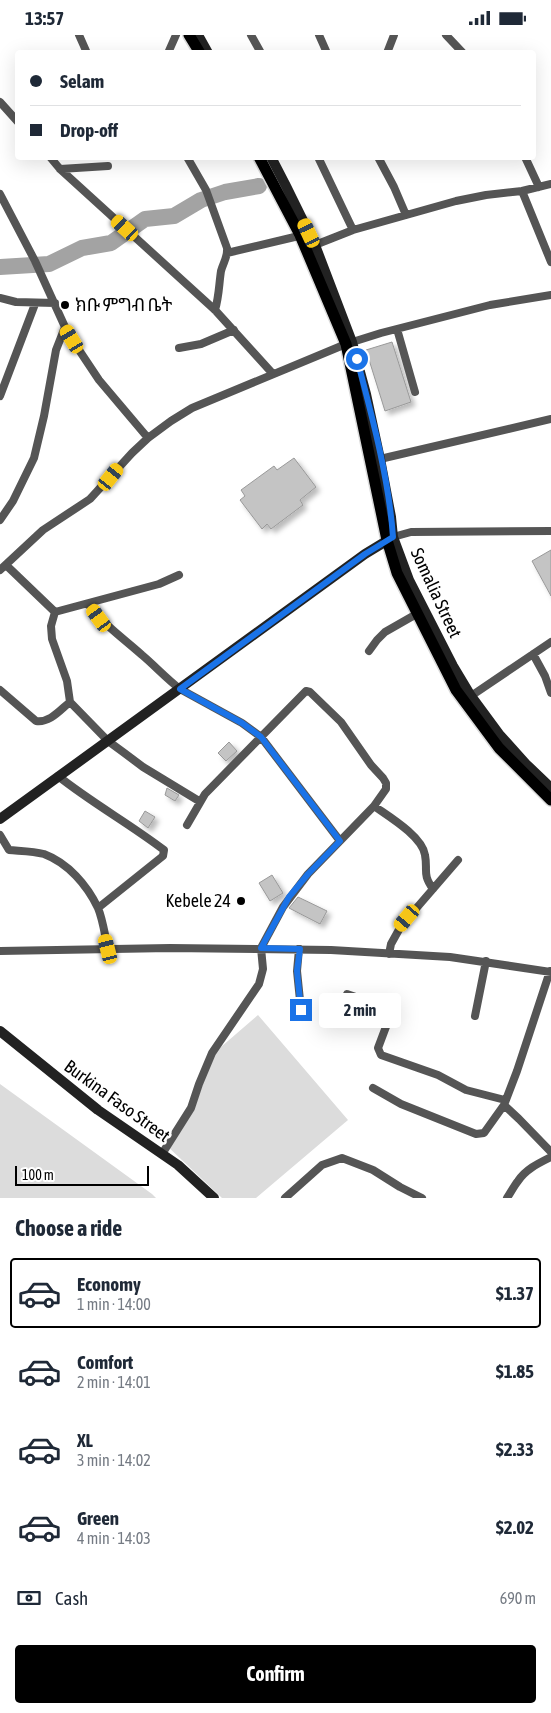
<!DOCTYPE html>
<html lang="en">
<head>
<meta charset="utf-8">
<style>
  :root { --surface:#fff; --page:#f6f6f7; --text:#1f2937; --muted:#747a83; --line:#e0e1e3; --accent:#000 }
  body { margin:0; font-family:"Asap Condensed","Noto Sans Ethiopic",sans-serif; background:var(--page); color:var(--text); height:100vh; display:flex; flex-direction:column; font-size:19px; white-space:nowrap }
  * { box-sizing:border-box; margin:0 }
  p { font-size:16px; color:var(--muted) }
  .icon { flex:none; width:28px; height:28px; fill:none; stroke:currentColor; stroke-width:2; stroke-linecap:round; stroke-linejoin:round }
  .map { position:relative; height:1163px; overflow:hidden }
  .details { display:flex; flex-direction:column; background:var(--surface); flex:1 }
  .details>* { flex:none }
  .top-card { position:absolute; left:15px; top:15px; width:521px; height:110px; border-radius:5px; box-shadow:0 5px 20px #0002; display:grid; align-content:center; height:110px; padding:0 15px; background:var(--surface) }
  .scale { position:absolute; left:15px; bottom:12px; width:134px; box-sizing:border-box; padding-left:5px; border:2px solid #000; border-top:0; font-size:14px; line-height:18px; white-space:nowrap; color:#000; -webkit-text-stroke:4px #fff; paint-order:stroke }
  .end { position:absolute; width:22px; height:22px; margin:-11px; border:6px solid #1a73e8; background:#fff; box-shadow:0 0 0 2px #fff }
  .from { border-radius:50% }
  .bubble { position:absolute; height:35px; border-radius:5px; background:var(--surface); box-shadow:0 5px 20px #0002; font-size:16px; font-weight:700; line-height:35px; text-align:center }
  .car { position:absolute; width:15px; height:30px; margin:-15px -8px; border-radius:6px; box-shadow:0 0 4px 1px #0007; background:linear-gradient(#f5c518 24%,#345 0 40%,#f5c518 0 76%,#345 0 86%,#f5c518 0) }
  .top-card b { display:flex; align-items:center; gap:18px; height:48px; font-size:19px }
  .top-card b+b { border-top:1px solid var(--line) }
  .top-card i { width:12px; height:12px; background:var(--text) }
  ul { padding:0; list-style:none }
  li { display:flex; align-items:center; gap:15px; height:70px; margin:0 10px 8px; padding:0 5px; border:2px solid transparent; border-radius:5px }
  li div { flex:1 }
  li b { display:block; font-size:19px }
  li em { font-style:normal; font-weight:700 }
  li.current { border-color:var(--accent) }
  li>.icon { width:45px; height:45px; stroke-width:1.5 }
  h2 { padding:0 15px; font-size:22px; line-height:60px }
  .pay { display:flex; align-items:center; gap:12px; height:55px; padding:0 15px; font-size:19px }
  .pay p { margin-inline-start:auto }
  .primary-button { display:flex; gap:10px; margin-top:auto; padding:10px 15px }
  .primary-button a { flex:1; height:58px; border-radius:5px; background:var(--accent); color:#fff; font-size:20px; font-weight:700; line-height:58px; text-align:center }
  .status { display:flex; justify-content:space-between; align-items:center; height:35px; padding:0 25px; background:var(--surface); direction:ltr }
  .status svg { height:14px; fill:currentColor }
  .map>svg:first-child { display:block }
  .green { fill:#dcdcdc }
  .lines { fill:none; stroke-linecap:round; stroke-linejoin:round }
  .river { stroke:#a3a3a3; stroke-width:16 }
  .building { fill:#c4c4c4; stroke:#999; filter:url(#shadow) }
  .primary-casing { stroke:#dbdbdb; stroke-width:14 }
  .minor { stroke:#555; stroke-width:8 }
  .secondary { stroke:#222; stroke-width:10 }
  .primary { stroke:#000; stroke-width:11 }
  .route { stroke:#1a73e8; stroke-width:6 }
  .poi-dot { fill:#000; stroke:#fff; stroke-width:2 }
  .labels { text-anchor:middle; stroke-width:5; stroke-linejoin:round; paint-order:stroke }
  .poi-label { font-size:18px; fill:#000; stroke:#fff; text-anchor:start }
  .street-label { font-size:18px; fill:#000; stroke:#fff }
</style>
</head>
<body>
<div class="status"><b>13:57</b><svg viewBox="0 0 49 12"><path d="M0 12V9h3v3zM5 12V6h3v6zM10 12V3h3v9zM15 12V0h3v12zM26 1h20v11H26zM47 4h2v5h-2z"/></svg></div>
<div class="map">
<svg width="551" height="1163" viewBox="0 0 551 1163">
  <defs>
    <filter id="shadow"><feDropShadow dx="4" dy="4" stdDeviation="2.5" flood-color="#0004"/></filter>
  </defs>
  <rect width="100%" height="100%" fill="#fff"/>
  <path class="green" d="M258,980L348,1085L256,1163H222L165,1109L195,1071L214,1018Z
    M0,1049L152,1159L156,1163H0Z"/>
  <g class="lines">
    <path class="river" d="M0,232L49,229L82,213L111,208L145,184L174,181L201,165L225,157L259,151"/>
  </g>
  <path class="building" d="M392,307L411,367L385,376L366,315Z
    M294,423L316,452L300,465L303,470L271,494L267,489L262,494L240,465L245,461L241,455L274,431L277,435Z
    M551,515V561L532,526Z
    M229,707L237,716L226,726L218,718Z
    M167,753L179,760L175,766L165,760Z
    M145,776L155,782L148,793L139,786Z
    M272,840L283,858L270,866L259,848Z
    M298,862L327,876L320,889L289,873Z"/>
  <g class="lines">
    <defs>
      <path id="primary" d="M189,0L200,18
        M259,122L300,200L346,309L387,505L397,538L456,655L499,713L551,765"/>
    </defs>
    <use href="#primary" class="primary-casing"/>
    <path class="minor" d="M79,0L87,18
      M251,0L261,18
      M319,0L327,18
      M446,0L463,18
      M168,18L176,0
      M387,18L394,0
      M0,67L18,87
      M50,122L60,134L215,275L273,339
      M187,122L206,155L227,213C228,222 223,228 221,236C219,249 219,262 215,275
      M318,122L353,195
      M378,122L394,152L406,180
      M525,122L539,152
      M60,134L108,131
      M522,156L551,227
      M0,159L35,226L65,292L79,315L99,345L148,403
      M315,210L353,195L456,166L486,160L522,156L551,149
      M227,218L303,200
      M0,263L16,267L55,268
      M397,294L415,357
      M179,313L201,309L234,295
      M0,361L35,269
      M380,424L551,384
      M0,485L13,466L34,423L44,381L56,315L65,292
      M393,502L411,497L551,496
      M6,530L55,577
      M0,535L43,495L90,464L132,418L148,403L171,386L192,373L346,309L381,298L490,270L551,260
      M88,569C104,590 123,603 142,620C155,631 167,644 180,654L242,688L261,702L340,806
      M55,577L51,591L52,604L67,646L70,667L108,706L123,717L143,732L199,766
      M55,577L159,549L179,540
      M369,616L377,605L385,597L420,577
      M533,619L545,641L551,658
      M0,655L36,686C50,688 60,675 70,667
      M471,661L551,607
      M58,741C92,768 130,789 164,815L163,821L98,873
      M374,771C388,781 422,801 425,820C428,836 422,839 433,854
      M0,800L9,815C20,816 33,816 44,819C68,828 87,850 98,873C103,885 105,901 108,914
      M299,914L297,936L301,975
      M0,916L170,913L331,915L450,922L551,937
      M389,919L391,909L401,891L458,825
      M347,959L385,972L389,976L390,981L378,1013L381,1020L438,1040L466,1055L505,1065
      M475,981L486,926
      M373,1053L401,1069L476,1099L484,1098L504,1070L517,1036L550,936
      M504,1070L519,1084L551,1117
      M162,1119L191,1073L199,1049L212,1018L259,949L263,934L261,913L283,872L308,839L374,771L386,754V748L383,743L371,730L341,687L310,657L306,656L205,759L187,790
      M285,1163L322,1130L342,1123L373,1135L400,1152L422,1163
      M507,1163C511,1157 514,1151 518,1146C526,1134 539,1128 551,1122"/>
    <path class="secondary" d="M198,0L208,18
      M271,122L286,151L315,210L352,307L366,359L380,424L391,482L393,502L409,545L453,631L471,661L499,699L526,729L551,753
      M0,784L365,519L393,502
      M0,996L98,1075L178,1130L214,1163"/>
    <use href="#primary" class="primary"/>
  </g>
  <g class="lines">
    <path class="route" d="M301,975L297,936L300,914L261,913L289,862L308,839L340,806L261,702L242,688L180,654L365,519L393,502C389,444 372,381 357,324"/>
  </g>
  <g class="poi-dot">
    <circle cx="65" cy="270" r="5"/>
    <circle cx="241" cy="866" r="5"/>
  </g>
  <g class="labels">
    <g class="poi-label">
      <text x="75" y="276">ክቡ ምግብ ቤት</text>
      <text x="231" y="872" text-anchor="end">Kebele 24</text>
    </g>
    <g class="street-label">
      <text transform="translate(436 558) rotate(65)" y="6">Somalia Street</text>
      <text transform="translate(117 1066) rotate(36)" y="6">Burkina Faso Street</text>
    </g>
  </g>
</svg>
<div class="scale">100 m</div>
<i class="end from" style="left:357px;top:324px"></i>
<i class="end" style="left:301px;top:975px"></i>
<div class="bubble" style="left:319px;top:958px;width:82px">2 min</div>
<i class="car" style="left:125px;top:193px;rotate:312deg"></i>
<i class="car" style="left:309px;top:198px;rotate:335deg"></i>
<i class="car" style="left:72px;top:304px;rotate:329deg"></i>
<i class="car" style="left:111px;top:442px;rotate:39deg"></i>
<i class="car" style="left:99px;top:583px;rotate:324deg"></i>
<i class="car" style="left:407px;top:883px;rotate:220deg"></i>
<i class="car" style="left:108px;top:914px;rotate:346deg"></i>
<div class="top-card">
<b><i class="from"></i>Selam</b>
<b><i></i>Drop-off</b>
</div>
</div>
<section class="details">
<h2>Choose a ride</h2>
<ul>
<li class="current"><svg class="icon" aria-label="car" viewBox="0 0 24 24"><path d="M5 17H2v-5l4-1 3-4h7l3 4 3 1v5h-3M9 17h6M6 11h13"/><circle cx="7" cy="17" r="2"/><circle cx="17" cy="17" r="2"/></svg><div><b>Economy</b><p>1 min · 14:00</p></div><em>$1.37</em></li>
<li><svg class="icon" aria-label="car" viewBox="0 0 24 24"><path d="M5 17H2v-5l4-1 3-4h7l3 4 3 1v5h-3M9 17h6M6 11h13"/><circle cx="7" cy="17" r="2"/><circle cx="17" cy="17" r="2"/></svg><div><b>Comfort</b><p>2 min · 14:01</p></div><em>$1.85</em></li>
<li><svg class="icon" aria-label="car" viewBox="0 0 24 24"><path d="M5 17H2v-5l4-1 3-4h7l3 4 3 1v5h-3M9 17h6M6 11h13"/><circle cx="7" cy="17" r="2"/><circle cx="17" cy="17" r="2"/></svg><div><b>XL</b><p>3 min · 14:02</p></div><em>$2.33</em></li>
<li><svg class="icon" aria-label="car" viewBox="0 0 24 24"><path d="M5 17H2v-5l4-1 3-4h7l3 4 3 1v5h-3M9 17h6M6 11h13"/><circle cx="7" cy="17" r="2"/><circle cx="17" cy="17" r="2"/></svg><div><b>Green</b><p>4 min · 14:03</p></div><em>$2.02</em></li>
</ul>
<div class="pay"><svg class="icon" aria-label="cash" viewBox="0 0 24 24"><path d="M3 7h18v10H3z"/><circle cx="12" cy="12" r="2"/></svg>Cash<p>690 m</p></div>
<div class="primary-button"><a>Confirm</a></div>
</section>
</body>
</html>
